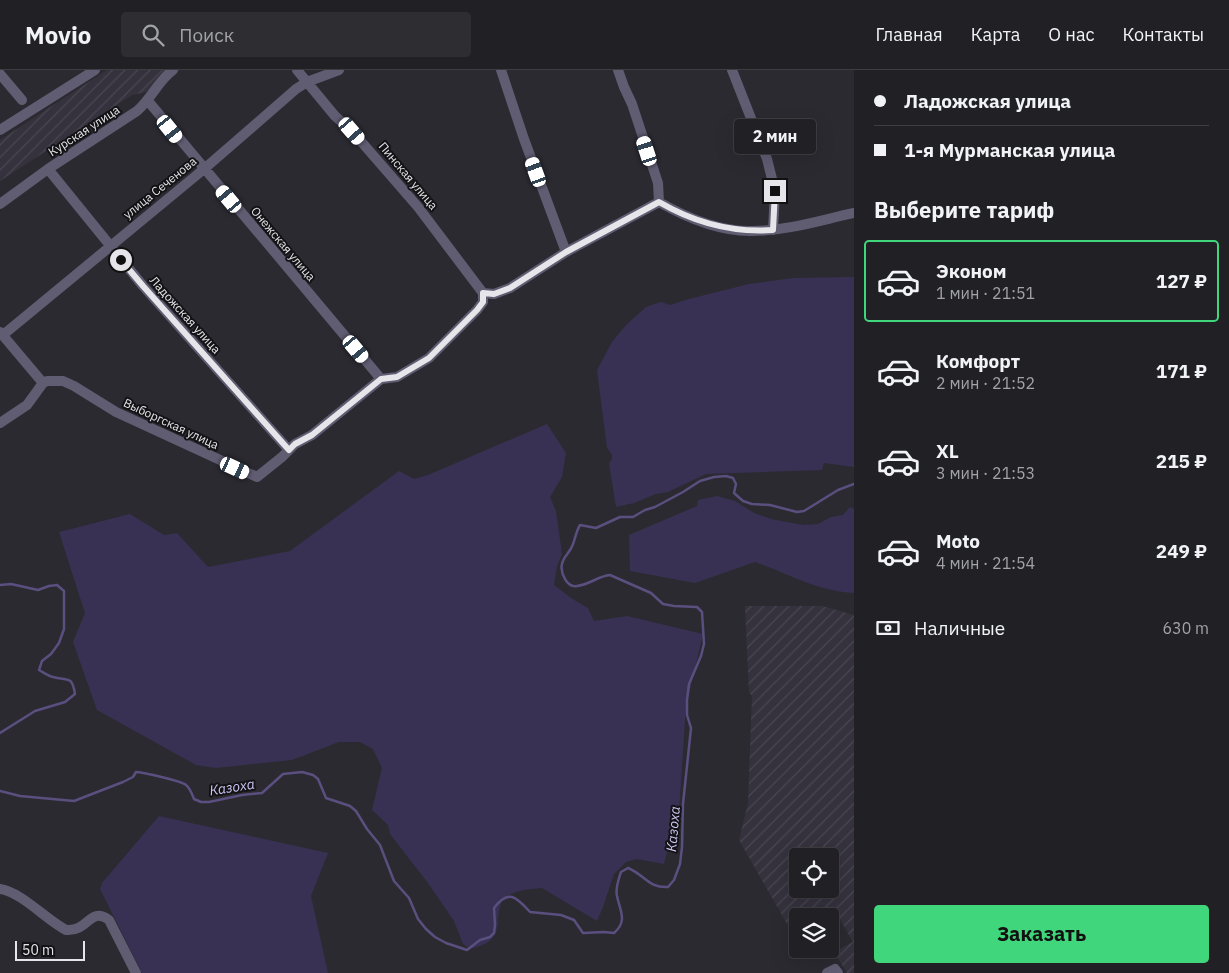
<!DOCTYPE html>
<html lang="ru">
<head>
<meta charset="utf-8">
<style>
  :root { --surface:#202025; --page:#2d2d32; --text:#f1f3f6; --muted:#a2a3a7; --line:#3d3e42; --accent:#40d77c }
  body { margin:0; font-family:"IBM Plex Sans",sans-serif; background:var(--page); color:var(--text); height:100vh; display:flex; flex-direction:column; font-size:19px; white-space:nowrap }
  * { box-sizing:border-box; margin:0 }
  p { font-size:16px; color:var(--muted) }
  .icon { flex:none; width:28px; height:28px; fill:none; stroke:currentColor; stroke-width:2; stroke-linecap:round; stroke-linejoin:round }
  .map { position:relative; flex:1; overflow:hidden }
  .panel { display:flex; flex-direction:column; background:var(--surface); width:375px }
  .panel>* { flex:none }
  .banner { display:grid; align-content:center; height:110px; padding:0 20px; background:var(--surface) }
  .controls { position:absolute; left:789px; top:778px; display:grid; gap:10px }
  .controls a { display:grid; place-items:center; width:50px; height:50px; border-radius:5px; background:var(--surface); box-shadow:0 5px 20px #0002,0 0 0 1px var(--line); font-size:25px }
  .scale { position:absolute; left:15px; bottom:12px; width:70px; box-sizing:border-box; padding-left:5px; border:2px solid #e6e6ea; border-top:0; font-size:14px; line-height:18px; white-space:nowrap; color:#e6e6ea; -webkit-text-stroke:4px #131316; paint-order:stroke }
  .end { position:absolute; width:22px; height:22px; margin:-11px; border:6px solid #e6e6ea; background:#111; box-shadow:0 0 0 2px #111 }
  .from { border-radius:50% }
  .bubble { position:absolute; height:35px; border-radius:5px; background:var(--surface); box-shadow:0 5px 20px #0002,0 0 0 1px var(--line); font-size:16px; font-weight:800; line-height:35px; text-align:center }
  .car { position:absolute; width:15px; height:30px; margin:-15px -8px; border-radius:6px; box-shadow:0 0 4px 1px #0007; background:linear-gradient(#fff 24%,#345 0 40%,#fff 0 76%,#345 0 86%,#fff 0) }
  .banner b { display:flex; align-items:center; gap:18px; height:48px; font-size:19px }
  .banner b+b { border-top:1px solid var(--line) }
  .banner i { width:12px; height:12px; background:var(--text) }
  ul { padding:0; list-style:none }
  li { display:flex; align-items:center; gap:15px; height:82px; margin:0 10px 8px; padding:0 10px; border:2px solid transparent; border-radius:5px }
  li div { flex:1 }
  li b { display:block; font-size:19px }
  li em { font-style:normal; font-weight:800 }
  li.on { border-color:var(--accent) }
  li>.icon { width:45px; height:45px; stroke-width:1.5 }
  h2 { padding:0 20px; font-size:22px; line-height:60px }
  .pay { display:flex; align-items:center; gap:12px; height:55px; padding:0 20px; font-size:19px }
  .pay p { margin-inline-start:auto }
  .cta { display:flex; gap:10px; margin-top:auto; padding:10px 20px }
  .cta a { flex:1; height:58px; border-radius:5px; background:var(--accent); color:#111; font-size:20px; font-weight:800; line-height:58px; text-align:center }
  header { display:flex; align-items:center; gap:30px; box-sizing:border-box; height:70px; padding:0 25px; background:var(--surface); border-bottom:1px solid var(--line) }
  header strong { font-size:24px }
  nav { display:flex; gap:28px; margin-inline-start:auto; font-size:18px }
  .search { width:350px; height:45px; background:var(--page); display:flex; align-items:center; gap:12px; box-sizing:border-box; padding:0 18px; border-radius:5px; color:var(--muted); font-size:19px }
  main { display:flex; flex:1; min-height:0 }
  .map>svg:first-child { display:block }
  .industrial { fill:url(#industrial-furrows); fill-rule:evenodd }
  .green { fill:#383153 }
  .lines { fill:none; stroke-linecap:round; stroke-linejoin:round }
  .stream { stroke:#5a4f7f; stroke-width:2.5 }
  .minor { stroke:#605c72; stroke-width:10 }
  .route { stroke:#e6e6ea; stroke-width:6 }
  .labels { text-anchor:middle; stroke-width:4; stroke-linejoin:round; paint-order:stroke }
  .street-label { font-size:12px; fill:#e6e6ea; stroke:#131316 }
  .water-label { font-size:14px; font-style:italic; fill:#cec6f4; stroke:#131316 }
</style>
</head>
<body>
<header>
<strong>Movio</strong>
<div class="search"><svg class="icon" aria-label="search" viewBox="0 0 24 24"><circle cx="10" cy="10" r="6"/><path d="M15 15l6 6"/></svg>Поиск</div>
<nav><a>Главная</a><a>Карта</a><a>О нас</a><a>Контакты</a></nav>
</header>
<main>
<div class="map">
<svg width="854" height="903" viewBox="0 0 854 903">
  <defs>
    <pattern id="industrial-furrows" width="10" height="10" patternUnits="userSpaceOnUse" patternTransform="scale(1.25)"><rect width="10" height="10" fill="#35323e"/><path d="M-1 1l2-2M0 10L10 0M9 11l2-2" fill="none" stroke="#484651"/></pattern>
  </defs>
  <rect width="100%" height="100%" fill="#2b2a31"/>
  <path class="industrial" d="M107,0H180L146,22L132,25L0,111V70Z
    M745,536H822L854,545V903H847L834,882L853,872L838,846H798L797,850L787,854L739,770L748,733L752,626L749,622ZM830,786V819H798V786Z"/>
  <path class="green" d="M854,207V397L824,393L822,400L706,404L668,422L656,424L634,433L616,437L609,393L612,389V385L607,378L597,300L612,272L626,255L646,237L661,232L670,235L689,229L749,214L793,208Z
    M547,354L566,383L562,407L550,427L556,441L562,484L557,496L554,515L571,528L588,538L594,551L627,546L703,564L686,637L678,756L673,757L664,794L637,789L626,792L614,804L603,837L597,851L542,818C530,819 509,820 502,832C499,836 499,843 498,847C498,868 490,874 470,879L463,874L454,851L428,813L390,764L388,755L372,740L382,698L373,679L360,672H339L292,690L216,698L196,695L97,640L73,572L85,543L59,462L130,444L164,465L177,463L208,497L290,481L399,401L414,409L428,405Z
    M717,426L735,431L754,443L771,449L803,455L818,454L831,447L843,445L850,437L854,439V523C817,521 789,504 755,492L695,513L630,501L629,465L697,436L698,430Z
    M159,746L328,783L311,826L328,903H142L100,819L102,813Z"/>
  <g class="lines">
    <path class="stream" d="M0,515L11,514L38,520L49,516L57,515L64,521V559L59,573L51,584L42,591L39,600C43,602 48,606 53,607C68,611 72,605 75,624L65,632L35,641L0,663
      M0,721L20,726L74,731L123,712L133,707L136,702C141,702 182,711 186,715C190,718 192,724 194,729L201,732H209L242,725L262,723L283,704L302,702L313,705L318,709L326,728L350,736L356,741L367,759L380,775L394,811L409,828L418,849L426,859L435,867L446,873L467,880L480,870L490,867L494,863L495,855L494,838C509,818 517,828 530,842L561,845L574,850L583,863L604,862L614,863C628,851 620,841 617,826C615,819 619,808 621,802L628,798C645,805 648,818 668,817L674,810L680,794L682,777L683,734L691,658L687,645V630L689,614L701,586L704,574L702,542L697,537L674,536L663,534L651,523L610,505C598,506 589,515 577,516C567,518 560,503 562,494C563,488 567,485 570,480C575,473 575,463 580,455L596,458L620,447H633L645,440L655,437L683,422L700,411L714,407L726,406L733,408L736,414L734,423L743,431L752,434L770,435L797,442L804,441L838,420L854,414"/>
    <path class="minor" d="M297,0L335,46L352,61L418,137L483,223
      M501,0L524,69L566,182
      M618,0L624,17L632,34L658,113L659,132
      M732,0L767,89L775,121L773,160
      M0,4L22,30
      M148,31L381,309
      M0,60L95,0
      M48,99L143,216L289,380
      M659,132C687,148 719,162 753,161C786,161 821,150 854,143
      M0,134L48,99L137,41C152,28 158,11 173,0
      M483,223L494,224L510,218L566,182L659,132
      M0,262L43,313
      M3,265L204,99L296,19L307,12L339,0
      M43,313L47,311H63L74,316L116,342L257,407L282,387L295,374L312,365L381,309L397,307L429,288L477,240L483,232V223
      M0,353L27,335L43,313
      M0,819C23,823 45,849 66,860C89,862 89,836 109,850L136,903
      M827,903L835,899L838,903"/>
  </g>
  <g class="lines">
    <path class="route" d="M121,190L143,216L289,380L295,374L312,365L381,309L397,307L429,288L477,240L483,232V223L494,224L510,218L566,182L659,132C695,153 731,163 773,160L775,121"/>
  </g>
  <g class="labels">
    <g class="street-label">
      <text transform="translate(84 61) rotate(-33)" y="4">Курская улица</text>
      <text transform="translate(408 106) rotate(50)" y="4">Пинская улица</text>
      <text transform="translate(160 118) rotate(-39)" y="4">улица Сеченова</text>
      <text transform="translate(283 174) rotate(50)" y="4">Онежская улица</text>
      <text transform="translate(185 245) rotate(48)" y="4">Ладожская улица</text>
      <text transform="translate(171 354) rotate(25)" y="4">Выборгская улица</text>
    </g>
    <g class="water-label">
      <text transform="translate(232 717) rotate(-9)" y="5">Казоха</text>
      <text transform="translate(673 759) rotate(-85)" y="5">Казоха</text>
    </g>
  </g>
</svg>
<div class="controls">
<a><svg class="icon" aria-label="locate" viewBox="0 0 24 24"><circle cx="12" cy="12" r="6"/><path d="M12 2v4M12 18v4M2 12h4M18 12h4"/></svg></a>
<a><svg class="icon" aria-label="layers" viewBox="0 0 24 24"><path d="M12 4l9 5-9 5-9-5zM3 14l9 5 9-5"/></svg></a>
</div>
<div class="scale">50 m</div>
<i class="end from" style="left:121px;top:190px"></i>
<i class="end" style="left:775px;top:121px"></i>
<div class="bubble" style="left:734px;top:49px;width:82px">2 мин</div>
<i class="car" style="left:170px;top:59px;rotate:141deg"></i>
<i class="car" style="left:352px;top:61px;rotate:139deg"></i>
<i class="car" style="left:647px;top:81px;rotate:342deg"></i>
<i class="car" style="left:536px;top:102px;rotate:340deg"></i>
<i class="car" style="left:229px;top:129px;rotate:320deg"></i>
<i class="car" style="left:356px;top:279px;rotate:140deg"></i>
<i class="car" style="left:235px;top:398px;rotate:115deg"></i>
</div>
<section class="panel">
<div class="banner">
<b><i class="from"></i>Ладожская улица</b>
<b><i></i>1-я Мурманская улица</b>
</div>
<h2>Выберите тариф</h2>
<ul>
<li class="on"><svg class="icon" aria-label="car" viewBox="0 0 24 24"><path d="M5 17H2v-5l4-1 3-4h7l3 4 3 1v5h-3M9 17h6M6 11h13"/><circle cx="7" cy="17" r="2"/><circle cx="17" cy="17" r="2"/></svg><div><b>Эконом</b><p>1 мин · 21:51</p></div><em>127 ₽</em></li>
<li><svg class="icon" aria-label="car" viewBox="0 0 24 24"><path d="M5 17H2v-5l4-1 3-4h7l3 4 3 1v5h-3M9 17h6M6 11h13"/><circle cx="7" cy="17" r="2"/><circle cx="17" cy="17" r="2"/></svg><div><b>Комфорт</b><p>2 мин · 21:52</p></div><em>171 ₽</em></li>
<li><svg class="icon" aria-label="car" viewBox="0 0 24 24"><path d="M5 17H2v-5l4-1 3-4h7l3 4 3 1v5h-3M9 17h6M6 11h13"/><circle cx="7" cy="17" r="2"/><circle cx="17" cy="17" r="2"/></svg><div><b>XL</b><p>3 мин · 21:53</p></div><em>215 ₽</em></li>
<li><svg class="icon" aria-label="car" viewBox="0 0 24 24"><path d="M5 17H2v-5l4-1 3-4h7l3 4 3 1v5h-3M9 17h6M6 11h13"/><circle cx="7" cy="17" r="2"/><circle cx="17" cy="17" r="2"/></svg><div><b>Moto</b><p>4 мин · 21:54</p></div><em>249 ₽</em></li>
</ul>
<div class="pay"><svg class="icon" aria-label="cash" viewBox="0 0 24 24"><path d="M3 7h18v10H3z"/><circle cx="12" cy="12" r="2"/></svg>Наличные<p>630 m</p></div>
<div class="cta"><a>Заказать</a></div>
</section>
</main>
</body>
</html>
